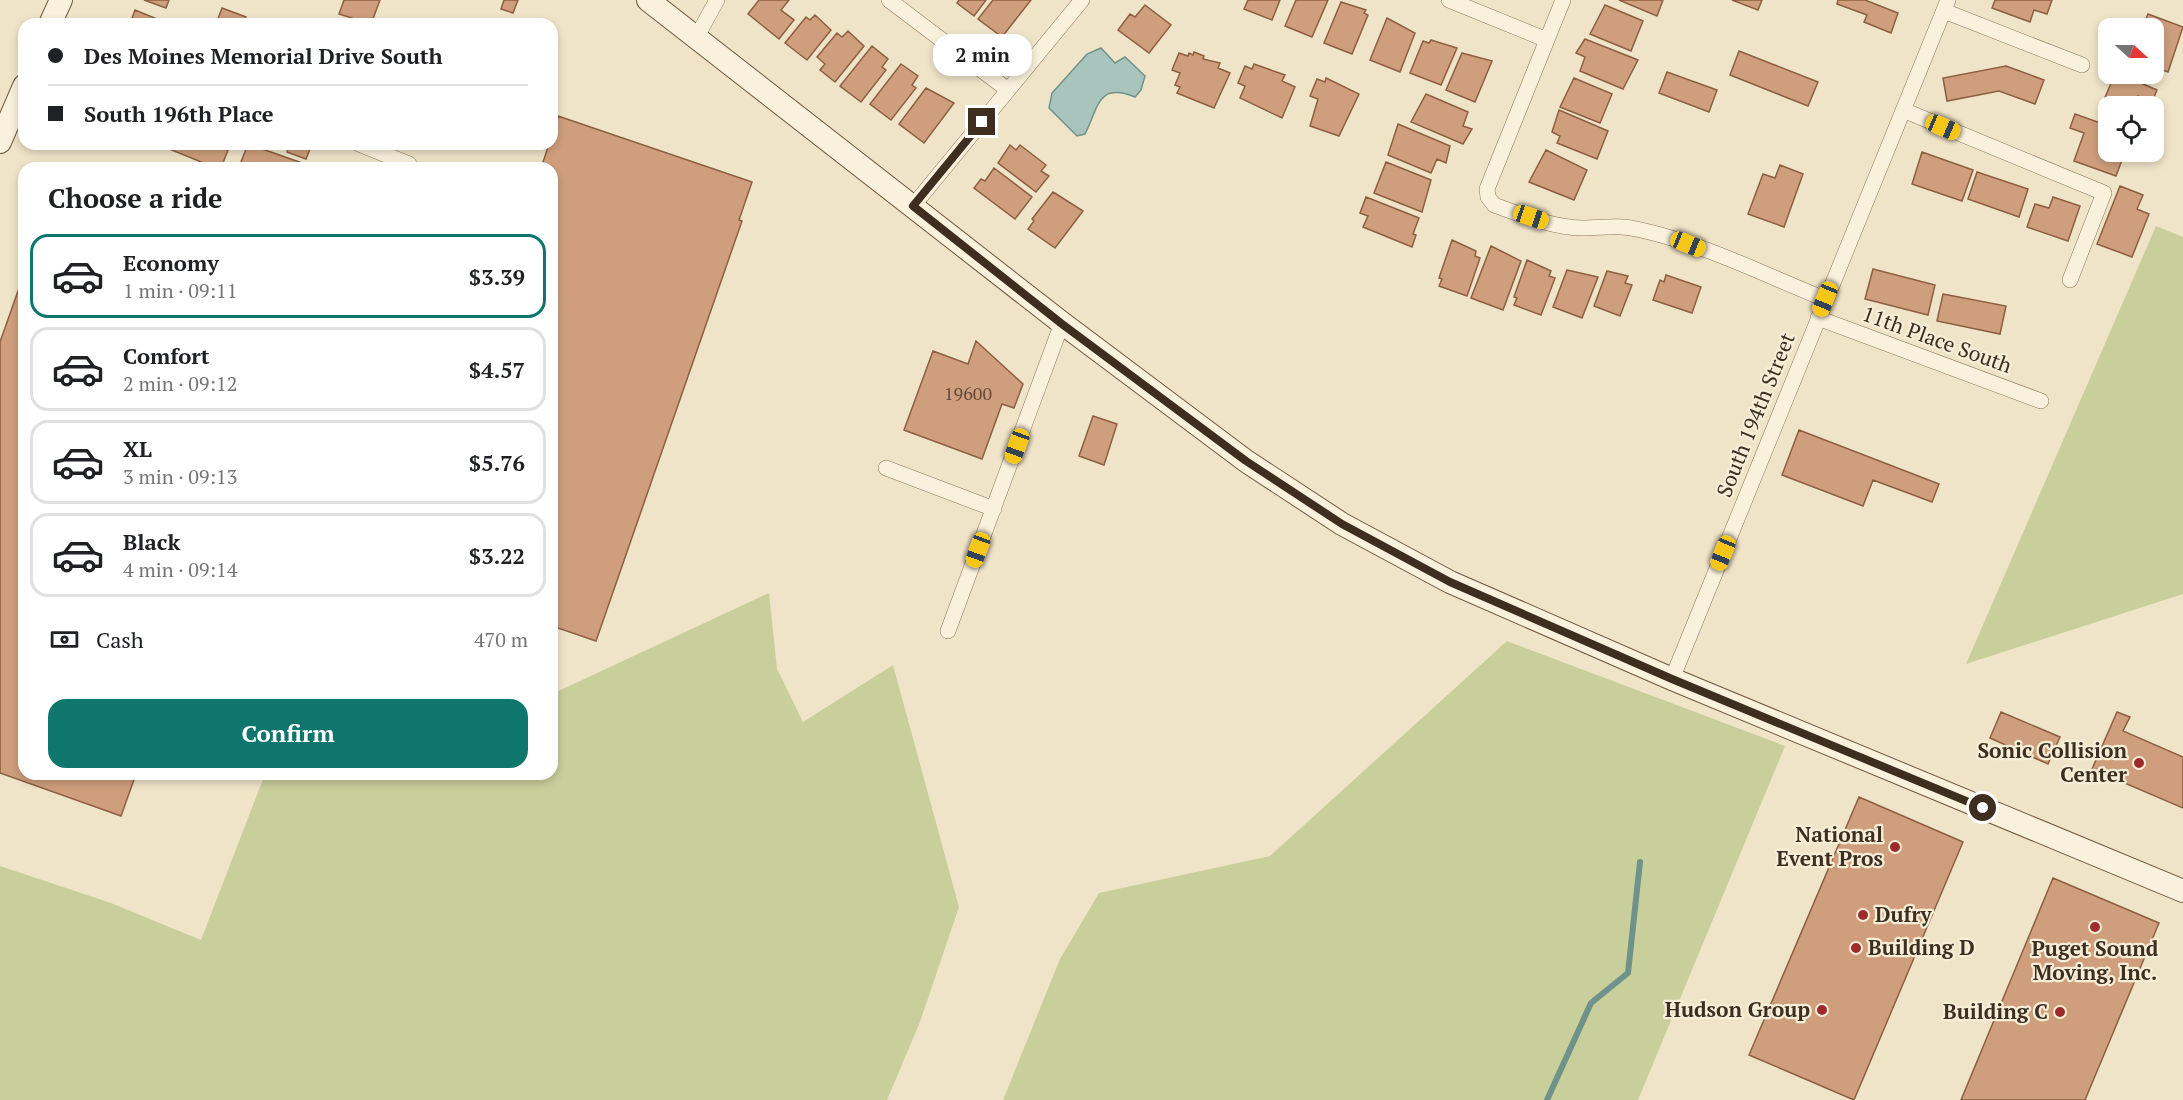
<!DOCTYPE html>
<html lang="en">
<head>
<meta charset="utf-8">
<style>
  :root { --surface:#fff; --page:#f2f2f2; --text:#202124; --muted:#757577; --line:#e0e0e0; --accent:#0f766e }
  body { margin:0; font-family:"PT Serif",serif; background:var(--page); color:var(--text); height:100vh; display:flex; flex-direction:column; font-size:22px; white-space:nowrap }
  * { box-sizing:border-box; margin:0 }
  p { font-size:20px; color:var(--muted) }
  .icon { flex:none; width:33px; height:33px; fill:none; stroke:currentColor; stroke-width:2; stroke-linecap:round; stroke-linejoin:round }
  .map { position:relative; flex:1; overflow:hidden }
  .sheet { position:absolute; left:18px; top:162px; width:540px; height:618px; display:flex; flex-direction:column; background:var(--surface); border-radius:18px; box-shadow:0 3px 9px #0003 }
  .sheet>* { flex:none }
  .hud { position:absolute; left:18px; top:18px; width:540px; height:132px; border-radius:18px; box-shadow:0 3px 9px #0003; display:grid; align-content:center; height:132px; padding:0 30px; background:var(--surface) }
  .needle { width:39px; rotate:111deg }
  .tools { position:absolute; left:2098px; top:18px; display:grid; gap:12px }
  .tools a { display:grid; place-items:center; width:66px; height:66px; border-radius:12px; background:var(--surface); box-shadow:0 3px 9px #0003; font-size:30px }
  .end { position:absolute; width:27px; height:27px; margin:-14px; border:8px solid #3d2e20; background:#fff; box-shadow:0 0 0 3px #fff }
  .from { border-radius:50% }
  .bubble { position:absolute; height:42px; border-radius:18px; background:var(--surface); box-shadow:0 3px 9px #0003; font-size:20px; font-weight:800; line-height:42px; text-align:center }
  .car { position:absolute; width:18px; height:36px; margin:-18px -9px; border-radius:8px; box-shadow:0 0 4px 2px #0007; background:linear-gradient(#f5c518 24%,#345 0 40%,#f5c518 0 76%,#345 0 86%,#f5c518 0) }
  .hud b { display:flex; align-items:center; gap:21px; height:57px; font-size:22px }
  .hud b+b { border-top:2px solid var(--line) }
  .hud i { width:15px; height:15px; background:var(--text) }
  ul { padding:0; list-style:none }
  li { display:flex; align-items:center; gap:18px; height:84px; margin:0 12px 9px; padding:0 18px; border:3px solid var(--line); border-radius:18px }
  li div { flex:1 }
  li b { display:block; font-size:22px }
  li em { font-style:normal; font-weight:800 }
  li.selected { border-color:var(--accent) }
  li>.icon { width:54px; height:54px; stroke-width:1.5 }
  h2 { padding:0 30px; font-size:27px; line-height:72px }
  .pay { display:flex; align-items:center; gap:15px; height:66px; padding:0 30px; font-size:22px }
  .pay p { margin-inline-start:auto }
  .action { display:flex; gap:12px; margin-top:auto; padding:12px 30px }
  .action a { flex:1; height:69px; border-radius:18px; background:var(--accent); color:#fff; font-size:24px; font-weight:800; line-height:69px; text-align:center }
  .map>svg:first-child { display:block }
  .green { fill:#c9cf9b }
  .water { fill:#a9c4bc; stroke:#6f938a; stroke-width:1.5 }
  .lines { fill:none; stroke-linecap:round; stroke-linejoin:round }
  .stream { stroke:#6f938a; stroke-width:6 }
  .building { fill:#cf9f7d; stroke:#8d5f41; stroke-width:1.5 }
  .street-casing { stroke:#8d765c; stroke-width:16 }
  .secondary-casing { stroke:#6f573f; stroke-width:24 }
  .street { stroke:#faf1dc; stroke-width:15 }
  .secondary { stroke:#faf1dc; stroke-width:22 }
  .route { stroke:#3d2e20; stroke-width:8 }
  .poi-dot { fill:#9e2a2b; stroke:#f7eed8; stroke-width:2 }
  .labels { text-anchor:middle; stroke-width:4.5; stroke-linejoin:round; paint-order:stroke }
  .number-label { font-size:18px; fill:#624a37 }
  .street-label { font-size:21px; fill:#3d2e20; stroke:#f7eed8 }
  .poi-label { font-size:21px; font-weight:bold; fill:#3d2e20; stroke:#f7eed8; text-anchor:end }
</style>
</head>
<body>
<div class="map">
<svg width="2183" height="1100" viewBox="0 0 2183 1100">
  <rect width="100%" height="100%" fill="#f0e4c8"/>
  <path class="green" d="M2156,226L2183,237V594L1966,664Z
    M769,593L777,669L803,722L893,665L959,907L920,1022L887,1100H0V866L111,903L201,940L265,774H552V694Z
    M1507,641L1785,746L1638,1100H1003L1060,959L1099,893L1270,856Z"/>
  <path class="water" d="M1101,48L1115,63L1125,57L1145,76L1141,90L1135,97C1097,82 1099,107 1085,134L1077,136L1049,108L1052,93L1087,54Z"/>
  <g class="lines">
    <path class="stream" d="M1547,1100L1591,1003L1628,973L1640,862"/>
  </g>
  <path class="building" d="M144,0H169L166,8Z
    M344,0H380L371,24L339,14Z
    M504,0H518L513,13L501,9Z
    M759,0H789L781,10L794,20L779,39L748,14Z
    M959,0H986L974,16L957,3Z
    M993,0H1031L1002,37L978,19Z
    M1248,0H1280L1272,20L1244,9Z
    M1296,0H1328L1312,37L1285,26Z
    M1619,0H1663L1657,16Z
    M1732,0H1762L1758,10Z
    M1838,0H1865L1898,13L1891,33L1864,22L1867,15L1837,4Z
    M1995,0H2052L2047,14L2034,10L2030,22L1992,8Z
    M1341,2L1366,10L1364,13L1368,15L1352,54L1324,43Z
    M1145,5L1171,25L1149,53L1118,30L1130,14L1135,17Z
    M1605,5L1643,21L1631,51L1590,34Z
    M222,8L246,17L243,24H216Z
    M135,10L169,24H130Z
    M2148,14L2183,27L2168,72L2154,67V28H2142Z
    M815,15L831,30L807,60L785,43L806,17L810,20Z
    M1387,18L1415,33L1400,72L1370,60Z
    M848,31L864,46L835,82L820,70L825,64L817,57L837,33L842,37Z
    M1585,39L1638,60L1623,89L1580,71L1585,57L1576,53Z
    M1431,40L1457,48L1441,85L1410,73L1423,41L1429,43Z
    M872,46L888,59L882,67L886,70L861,102L840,86Z
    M1739,51L1818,82L1808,106L1730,75Z
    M1194,52L1204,56L1203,59L1220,63L1218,68L1230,73L1214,108L1177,93L1180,87L1175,85L1180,73L1172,70L1179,53L1188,56L1189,53L1193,55Z
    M1462,53L1492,61L1475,102L1446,90Z
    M901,64L918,76L912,85L916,88L891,120L870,104Z
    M1254,64L1285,75L1282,81L1295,87L1282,118L1240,98L1245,86L1238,83L1245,66L1252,69Z
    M2006,66L2044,80L2035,104L1999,91L1947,101L1943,78Z
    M1667,72L1717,90L1709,112L1659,93Z
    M2115,74H2147L2143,84L2157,90L2152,102L2138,96L2134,106H2109V112L2100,109Z
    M1326,78L1359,94L1339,136L1310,126L1318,99L1310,96L1317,79L1325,82Z
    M1574,78L1612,94L1600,123L1560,107Z
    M926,88L954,103L924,143L899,124Z
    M1426,94L1468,112L1463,126L1472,129L1463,144L1411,122Z
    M1559,110L1608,131L1597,159L1557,143L1560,136L1552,132Z
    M2075,114L2109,126V152H2125L2116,176L2074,161L2084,133L2070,128Z
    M558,116L752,182L739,220L742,221L596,641L552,626V168H541L549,144H552Z
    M1398,124L1450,146L1446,163L1437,159L1431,173L1388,155Z
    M172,144H213L228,150L221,168H216L169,149Z
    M248,144L305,164L303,168L239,167Z
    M290,144H312L306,159L287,152Z
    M1010,145L1016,150L1020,145L1046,165L1041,171L1049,176L1036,192L998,163Z
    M1546,150L1587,170L1574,200L1529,182Z
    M1922,152L1973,170L1962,201L1912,184Z
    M1386,162L1431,180L1422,212L1374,193Z
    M1780,165L1803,174L1784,227L1748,214L1763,174L1775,178Z
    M994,168L1032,197L1015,219L974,188L981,179L985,181Z
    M1977,172L2028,189L2019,217L1968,199Z
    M2120,186L2143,195L2137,209L2149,214L2132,257L2097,244Z
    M1053,192L1083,211L1055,248L1028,229L1034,221L1032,219Z
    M1366,197L1419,218L1413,234L1416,235L1412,247L1363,227L1368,216L1360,213Z
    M2053,197L2080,206L2068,241L2027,227L2035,204L2049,208Z
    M1452,240L1476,251L1475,256L1480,258L1467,296L1439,286L1442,279L1439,278Z
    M1491,246L1521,261L1503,310L1471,298Z
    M1527,260L1551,271L1549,276L1555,278L1541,315L1514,305L1517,298L1514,297Z
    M1873,269L1935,285L1928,315L1865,299Z
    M1567,270L1598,277L1582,318L1553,307Z
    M1607,271L1628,276L1625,283L1632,285L1620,316L1594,306Z
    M24,274V774H136L121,816L0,773V342Z
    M1666,275L1701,287L1692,313L1653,300L1660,280L1664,282Z
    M1943,294L2006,306L2000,334L1937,321Z
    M976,341L1023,384L1014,408L1002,404L982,459L904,430L933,351L968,364Z
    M1093,416L1117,424L1104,465L1079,456Z
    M1799,430L1939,484L1932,502L1873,480L1863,506L1782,475Z
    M2001,712L2060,737L2048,764L1990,738Z
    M2117,712L2130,717L2123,731L2183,757V808L2092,769Z
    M1859,797L1963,842L1854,1100L1749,1055Z
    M2053,878L2159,923L2085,1100H1961Z"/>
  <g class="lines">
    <defs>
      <path id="street" d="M889,0L1008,90
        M1449,0L1547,40
        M1563,0L1487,189L1488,197L1494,205C1522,215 1551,227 1582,228C1605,228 1616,224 1641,230C1704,244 1765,275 1825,299
        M1944,11L2082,65
        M696,38L717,0
        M1903,110L2104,193L2070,280
        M359,144L409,164
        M913,206L1082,0
        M1818,318L2041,401
        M886,468L994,509
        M948,631L1062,323
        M1672,679L1948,0"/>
      <path id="secondary" d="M648,0L1062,323L1246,461L1342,524L1450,582L1672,679L2183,891
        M50,24L61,0
        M0,142L24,86"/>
    </defs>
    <use href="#street" class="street-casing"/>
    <use href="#secondary" class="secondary-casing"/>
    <use href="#street" class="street"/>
    <use href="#secondary" class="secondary"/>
  </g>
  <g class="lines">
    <path class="route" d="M982,122L913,206L1062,324L1246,461L1342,524L1450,582L1672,679L1983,808"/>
  </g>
  <g class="poi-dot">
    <circle cx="2139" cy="763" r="6"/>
    <circle cx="1895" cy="847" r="6"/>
    <circle cx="1863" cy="915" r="6"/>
    <circle cx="2095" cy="927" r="6"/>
    <circle cx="1856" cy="948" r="6"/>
    <circle cx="1822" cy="1010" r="6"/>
    <circle cx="2060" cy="1012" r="6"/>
  </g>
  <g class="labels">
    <g class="number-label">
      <text x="968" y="400">19600</text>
    </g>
    <g class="street-label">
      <text transform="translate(1937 340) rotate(20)" y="7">11th Place South</text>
      <text transform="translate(1756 415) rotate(-68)" y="7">South 194th Street</text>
    </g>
    <g class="poi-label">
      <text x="2127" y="758">Sonic Collision<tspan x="2127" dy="24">Center</tspan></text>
      <text x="1883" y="842">National<tspan x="1883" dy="24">Event Pros</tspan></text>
      <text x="1875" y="922" text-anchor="start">Dufry</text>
      <text x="1868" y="955" text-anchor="start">Building D</text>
      <text x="2095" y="956" text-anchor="middle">Puget Sound<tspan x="2095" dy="24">Moving, Inc.</tspan></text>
      <text x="1810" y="1017">Hudson Group</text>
      <text x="2048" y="1019">Building C</text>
    </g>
  </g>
</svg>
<div class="tools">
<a><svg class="needle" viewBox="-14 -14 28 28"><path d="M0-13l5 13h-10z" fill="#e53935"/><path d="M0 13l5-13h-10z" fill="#757577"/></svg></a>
<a><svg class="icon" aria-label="locate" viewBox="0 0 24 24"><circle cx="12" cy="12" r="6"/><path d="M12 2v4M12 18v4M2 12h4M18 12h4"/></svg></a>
</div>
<i class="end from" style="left:1983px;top:808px"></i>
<i class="end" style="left:982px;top:122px"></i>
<div class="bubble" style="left:933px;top:34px;width:99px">2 min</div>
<i class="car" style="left:1943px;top:127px;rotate:113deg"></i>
<i class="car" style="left:1531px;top:217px;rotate:109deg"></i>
<i class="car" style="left:1688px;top:244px;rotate:112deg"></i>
<i class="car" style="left:1825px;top:299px;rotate:202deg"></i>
<i class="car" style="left:1017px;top:446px;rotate:200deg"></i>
<i class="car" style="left:978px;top:550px;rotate:200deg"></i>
<i class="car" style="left:1723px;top:553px;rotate:202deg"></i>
<div class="hud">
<b><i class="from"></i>Des Moines Memorial Drive South</b>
<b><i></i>South 196th Place</b>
</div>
<section class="sheet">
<h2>Choose a ride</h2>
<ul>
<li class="selected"><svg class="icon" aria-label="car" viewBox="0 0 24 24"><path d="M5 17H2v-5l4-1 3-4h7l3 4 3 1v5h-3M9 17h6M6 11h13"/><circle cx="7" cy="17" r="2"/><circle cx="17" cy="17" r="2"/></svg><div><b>Economy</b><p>1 min · 09:11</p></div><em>$3.39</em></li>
<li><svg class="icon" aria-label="car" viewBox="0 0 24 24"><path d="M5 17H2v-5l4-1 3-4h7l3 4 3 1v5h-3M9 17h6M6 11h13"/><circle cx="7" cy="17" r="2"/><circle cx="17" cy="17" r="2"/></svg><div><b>Comfort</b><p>2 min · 09:12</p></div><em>$4.57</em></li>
<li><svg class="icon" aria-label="car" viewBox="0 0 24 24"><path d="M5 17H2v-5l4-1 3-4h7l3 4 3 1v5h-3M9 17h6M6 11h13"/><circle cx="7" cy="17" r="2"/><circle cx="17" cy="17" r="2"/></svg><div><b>XL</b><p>3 min · 09:13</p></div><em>$5.76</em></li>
<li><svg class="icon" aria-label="car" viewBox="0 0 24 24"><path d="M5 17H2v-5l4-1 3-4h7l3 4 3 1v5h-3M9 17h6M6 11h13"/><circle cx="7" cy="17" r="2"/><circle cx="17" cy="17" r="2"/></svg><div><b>Black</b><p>4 min · 09:14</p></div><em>$3.22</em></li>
</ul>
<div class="pay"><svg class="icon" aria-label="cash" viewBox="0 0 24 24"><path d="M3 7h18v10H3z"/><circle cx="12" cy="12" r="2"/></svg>Cash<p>470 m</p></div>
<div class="action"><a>Confirm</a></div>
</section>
</div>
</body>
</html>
